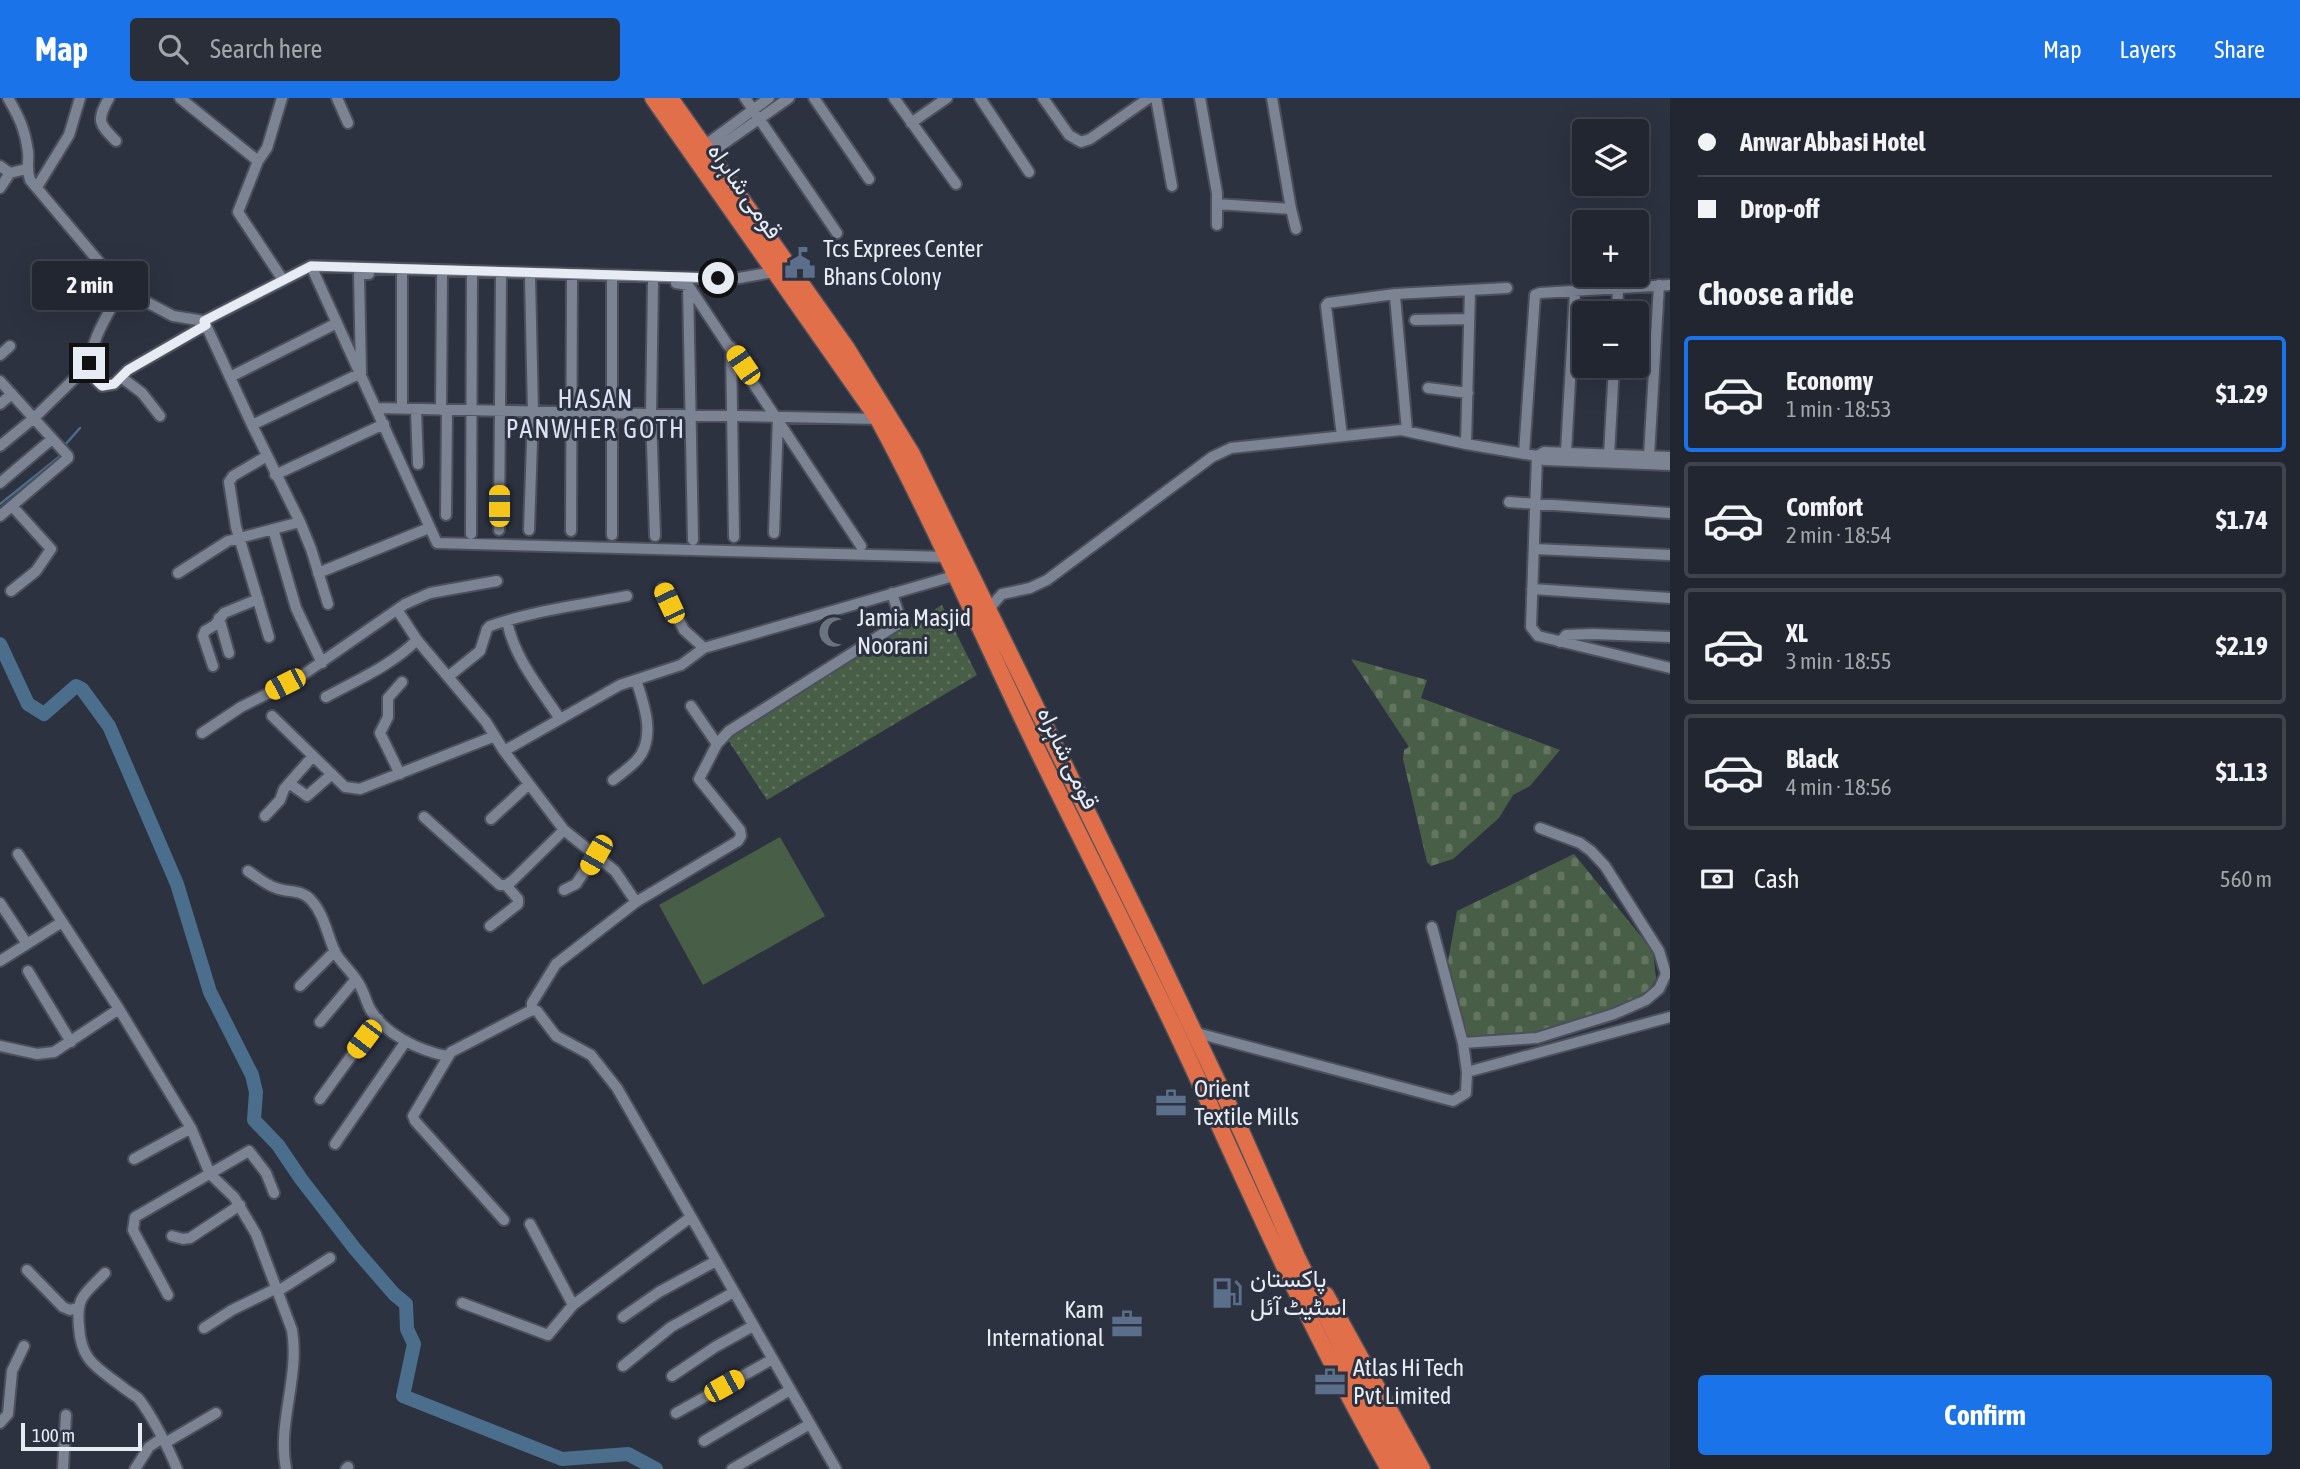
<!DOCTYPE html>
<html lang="en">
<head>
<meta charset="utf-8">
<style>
  :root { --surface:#212630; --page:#292e38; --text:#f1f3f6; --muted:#a2a5ab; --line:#3e434c; --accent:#1a73e8 }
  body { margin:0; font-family:"Asap Condensed",Vazirmatn,sans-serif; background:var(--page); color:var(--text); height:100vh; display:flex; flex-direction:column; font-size:26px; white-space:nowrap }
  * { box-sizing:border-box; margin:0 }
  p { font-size:23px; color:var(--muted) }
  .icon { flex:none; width:38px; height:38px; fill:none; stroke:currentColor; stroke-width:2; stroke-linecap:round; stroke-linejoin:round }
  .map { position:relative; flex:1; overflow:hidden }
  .drawer { display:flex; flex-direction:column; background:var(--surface); width:630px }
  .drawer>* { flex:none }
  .banner { display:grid; align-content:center; height:154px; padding:0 28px; background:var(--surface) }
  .fabs { position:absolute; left:1572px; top:21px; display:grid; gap:14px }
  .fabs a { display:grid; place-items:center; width:77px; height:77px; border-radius:7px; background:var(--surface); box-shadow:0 7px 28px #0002,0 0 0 2px var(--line); font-size:35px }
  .scale { position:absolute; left:21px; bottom:18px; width:121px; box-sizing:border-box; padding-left:7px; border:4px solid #e7ebf4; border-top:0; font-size:19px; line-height:24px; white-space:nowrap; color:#e7ebf4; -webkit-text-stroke:5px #2c3240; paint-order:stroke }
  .end { position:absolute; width:32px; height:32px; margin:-16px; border:9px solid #e7ebf4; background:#111; box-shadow:0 0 0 4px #111 }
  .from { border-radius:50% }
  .bubble { position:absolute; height:49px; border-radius:7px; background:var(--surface); box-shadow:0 7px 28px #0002,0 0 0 2px var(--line); font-size:23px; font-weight:700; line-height:49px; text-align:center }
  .car { position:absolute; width:21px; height:42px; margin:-21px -10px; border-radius:9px; box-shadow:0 0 5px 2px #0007; background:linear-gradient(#f5c518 24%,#345 0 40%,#f5c518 0 76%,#345 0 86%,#f5c518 0) }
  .banner b { display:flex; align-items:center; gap:24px; height:66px; font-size:26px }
  .banner b+b { border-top:2px solid var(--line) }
  .banner i { width:18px; height:18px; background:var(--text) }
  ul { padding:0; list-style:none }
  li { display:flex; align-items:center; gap:21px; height:116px; margin:0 14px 10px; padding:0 14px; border:4px solid var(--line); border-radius:7px }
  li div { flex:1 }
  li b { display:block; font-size:26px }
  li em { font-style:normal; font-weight:700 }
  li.current { border-color:var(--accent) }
  li>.icon { width:63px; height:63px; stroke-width:1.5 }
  h2 { padding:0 28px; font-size:32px; line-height:84px }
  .pay { display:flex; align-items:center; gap:18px; height:77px; padding:0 28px; font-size:26px }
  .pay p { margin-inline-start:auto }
  .primary-button { display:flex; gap:14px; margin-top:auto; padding:14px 28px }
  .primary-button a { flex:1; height:80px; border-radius:7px; background:var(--accent); color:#fff; font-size:28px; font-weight:700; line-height:80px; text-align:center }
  header { display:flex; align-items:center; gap:42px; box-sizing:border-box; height:98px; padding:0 35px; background:var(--accent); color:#fff }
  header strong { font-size:33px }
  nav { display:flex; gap:38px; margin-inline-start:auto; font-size:24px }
  .search { width:490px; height:63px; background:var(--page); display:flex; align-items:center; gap:18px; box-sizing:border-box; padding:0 24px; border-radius:7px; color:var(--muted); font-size:26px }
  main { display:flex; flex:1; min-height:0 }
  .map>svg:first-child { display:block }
  .grass { fill:url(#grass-dots) }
  .cemetery { fill:url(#cemetery-stones) }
  .garden { fill:#495e46 }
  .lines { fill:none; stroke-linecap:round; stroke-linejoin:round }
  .stream { stroke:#4a6e8b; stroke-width:2.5 }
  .river { stroke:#4a6e8b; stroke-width:14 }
  .minor-casing { stroke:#4c505c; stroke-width:14 }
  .highway-casing { stroke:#4c505c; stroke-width:19 }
  .minor { stroke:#7c8393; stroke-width:10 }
  .highway { stroke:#e16f49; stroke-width:16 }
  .route { stroke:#e7ebf4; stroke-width:9 }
  .labels { text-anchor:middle; stroke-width:6; stroke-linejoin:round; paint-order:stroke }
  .street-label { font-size:24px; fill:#e7ebf4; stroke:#2c3240 }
  .poi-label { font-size:24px; fill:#e7ebf4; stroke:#2c3240; text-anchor:start }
  .neighbourhood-label { font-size:26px; letter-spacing:2px; fill:#dae2f4; stroke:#2c3240 }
</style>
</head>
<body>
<header>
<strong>Map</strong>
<div class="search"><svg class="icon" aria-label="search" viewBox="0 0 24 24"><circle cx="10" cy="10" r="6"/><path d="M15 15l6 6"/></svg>Search here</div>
<nav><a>Map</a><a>Layers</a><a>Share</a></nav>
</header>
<main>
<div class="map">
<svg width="1670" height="1371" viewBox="0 0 1670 1371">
  <defs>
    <pattern id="grass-dots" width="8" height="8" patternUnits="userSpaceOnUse" patternTransform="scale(1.75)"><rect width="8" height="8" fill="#495e46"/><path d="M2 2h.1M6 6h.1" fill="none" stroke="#637561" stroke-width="1.8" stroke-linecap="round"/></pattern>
    <pattern id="cemetery-stones" width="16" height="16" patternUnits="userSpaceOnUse" patternTransform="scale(1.75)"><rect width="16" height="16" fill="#495e46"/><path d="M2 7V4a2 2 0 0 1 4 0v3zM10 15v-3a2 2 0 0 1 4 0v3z" fill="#637561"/></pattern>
  </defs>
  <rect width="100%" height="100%" fill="#2c3240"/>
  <path class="grass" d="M942,507L977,577L767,702L726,639Z"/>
  <path class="cemetery" d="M1351,561L1427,582L1421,600L1560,652L1530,688L1513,697L1499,720L1453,761L1431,768L1427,764L1403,661L1404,652L1409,649Z
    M1574,756L1653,853L1656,881L1646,898L1613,913L1533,934L1465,948L1445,880L1457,813Z"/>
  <path class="garden" d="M780,739L825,818L703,887L659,807Z"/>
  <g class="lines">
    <path class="stream" d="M64,348L80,330
      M0,406L59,359L61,354"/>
    <path class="river" d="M0,546L28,606L44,616L76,588L82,591L109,628L177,786L210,894L252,977L256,994L254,1022L278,1047L301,1081L355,1151L394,1196L406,1206L407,1231L414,1246L403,1298L562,1361L628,1356L656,1371"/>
    <defs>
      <path id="minor" d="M8,0C19,19 25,31 28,54C29,65 26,70 30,82L122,191L173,218L204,223L311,168
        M109,0C96,23 99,26 116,43
        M180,0L258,63
        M282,0L267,50L258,63L238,114L283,182
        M337,0L348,25
        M745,0L837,135
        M814,0L869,81
        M894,0L956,86
        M980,0L1029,74
        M1043,0L1069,37L1081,44L1090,41L1149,0
        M1156,0L1172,88
        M1200,0L1217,95V127
        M1272,0L1291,111L1296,131
        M911,25L947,0
        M704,48L769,0
        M709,56L789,0
        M0,68L10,75L26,71
        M37,89L69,37L80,0
        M0,90L10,75
        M1217,106L1291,111
        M773,174L739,180H697L311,168L437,445L948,459
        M653,184L651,316L655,438
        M676,185L688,187L861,448
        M688,187L693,442
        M122,191C107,218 88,244 90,276L102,288L114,286L128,272L206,227
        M1395,198L1407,333
        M1617,215L1618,190
        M1415,222L1469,221
        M204,223L252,327L361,275L359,176H369
        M731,249L734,439
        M0,257L10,248
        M121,279L142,295L160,318
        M230,279L337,225
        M0,283L68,358V360L0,418
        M1428,290L1468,295
        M0,306L12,296
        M377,310L878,321
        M402,311V176
        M416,311L418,366
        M441,312L442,177
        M252,327L300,424L311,451L328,506
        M1342,338L1326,208L1328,205L1395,196L1507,190
        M1466,346L1470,192
        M0,348L34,320L75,280
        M1566,354L1575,194
        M1524,356L1535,197L1540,195L1670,187
        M1609,357L1614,268
        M267,358L233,378L229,384L236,429L269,539
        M1537,358L1531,529L1538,538L1670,570
        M1537,358L1544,354L1670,359
        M1649,358L1659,187
        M275,377L384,326
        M0,385L52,341
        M1509,404L1670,415
        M446,417L447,312
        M273,431L296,510L322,565
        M499,432L501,180
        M529,432L533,314L530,180
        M571,433L572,182
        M774,435L778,320
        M471,436L472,178
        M612,437V183
        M1534,451L1670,457
        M178,475L228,443L300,424
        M318,475L429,430
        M662,490L684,532L704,550
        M1532,491L1670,500
        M11,493L36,473L51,451L12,408
        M398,513L417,542L486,624L504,653L564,732L615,773L636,804
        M987,513L1002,496L1030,490L1047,482L1212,359L1231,350L1401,332L1466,346L1537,358L1544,362L1670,367
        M219,520L229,555
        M507,523C514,560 540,590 560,621
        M1560,544L1566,537L1593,536L1670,539
        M213,568L203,538L205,533L215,527L224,515L258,501
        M449,578L480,553L487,531L490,528C535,512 581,507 627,498
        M326,599C357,582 392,567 417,542
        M691,608L717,646
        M272,618L345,689L360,691L495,638
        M202,635L241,609L297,581L405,506L430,495L497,483
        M504,653L620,587L681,567L704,550L957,477
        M400,676L380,635L388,619V600L402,584
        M613,682C621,676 629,670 636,663C657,641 644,606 636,582
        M289,685L307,698L332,676
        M265,718L280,702L284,691L313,658
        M424,719L500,787H506L512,783L564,732
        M491,721L529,686
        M18,756L119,911L191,1030L210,1076L234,1099L256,1136L292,1232C300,1279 277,1325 286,1371
        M248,773C257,779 266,787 276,790C289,795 301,791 311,802C325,817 327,838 336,856C343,867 353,875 359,886C364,894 366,903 370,911C384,936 420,953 447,958
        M564,792L576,786L596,756
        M0,805L27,846
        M490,828L518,806V801L506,787
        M0,863L62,824
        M28,873L71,944
        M300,888L335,853
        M320,924L356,881
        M1193,934L1453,1003L1466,995L1467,974L1463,945L1432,829
        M1463,945L1537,940L1614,916L1646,902L1659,891L1666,876L1659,853L1605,768L1591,753L1580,745L1540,730
        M0,948L37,956L54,954L119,911
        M1467,974L1670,919
        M320,1001L378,921
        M335,1046L406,943
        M134,1061L191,1030
        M504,1122L415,1023L413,1018L451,954L532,912
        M530,1126L573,1207
        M172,1138L183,1141L190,1140L240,1107
        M27,1172L63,1209L70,1212L77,1210
        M105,1175C84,1197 76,1198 79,1229C81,1265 99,1270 125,1291C129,1294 134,1297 138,1300C150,1314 170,1353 177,1371
        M278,1193L330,1160
        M168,1197L133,1132L135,1119L249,1053L266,1075L274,1095
        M462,1205L548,1237L573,1207L691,1119
        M623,1219L659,1194L716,1163
        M204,1230L232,1212L277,1190
        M623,1268L671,1229L734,1194
        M672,1278L715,1249L753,1228
        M676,1315L771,1262
        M0,1325L8,1316L12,1273L24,1248
        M704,1343L790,1292
        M165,1345L216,1315
        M63,1371L66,1317
        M135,1371L149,1349L162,1340
        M346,1371L348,1369
        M732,1371L810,1326
        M836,1371L617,990L591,957L556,938L537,913L532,912V905L556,866L636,804L738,743L741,738L740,732L699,681L717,646L729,633L898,526L900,520L892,495"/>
      <path id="highway" d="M653,0L878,321C936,428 983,540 1036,649C1090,760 1147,869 1198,981C1258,1113 1317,1245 1389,1371
        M670,0L846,249L912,356L1155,852L1242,1035L1297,1159L1374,1314L1405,1371
        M1326,1197L1422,1371"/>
    </defs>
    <use href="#minor" class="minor-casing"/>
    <use href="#highway" class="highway-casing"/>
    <use href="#minor" class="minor"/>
    <use href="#highway" class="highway"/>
  </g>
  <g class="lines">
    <path class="route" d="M89,265C90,277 93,280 102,288L114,286L128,272L206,227L204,223L311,168L718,180"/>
  </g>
  <defs>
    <symbol id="civic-bare" viewBox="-9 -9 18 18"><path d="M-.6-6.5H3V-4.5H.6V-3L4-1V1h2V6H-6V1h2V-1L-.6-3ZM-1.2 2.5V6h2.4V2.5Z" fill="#5c6f8a" stroke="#2c3240" stroke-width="2.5" paint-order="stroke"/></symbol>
    <symbol id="mosque-bare" viewBox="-9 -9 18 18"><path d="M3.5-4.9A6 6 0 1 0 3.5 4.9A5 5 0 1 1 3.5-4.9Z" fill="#6b7280" stroke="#2c3240" stroke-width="2.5" paint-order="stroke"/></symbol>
    <symbol id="office-bare" viewBox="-9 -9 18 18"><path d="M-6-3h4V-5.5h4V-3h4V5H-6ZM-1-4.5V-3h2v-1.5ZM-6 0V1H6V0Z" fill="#5c6f8a" stroke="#2c3240" stroke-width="2.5" paint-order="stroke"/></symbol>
    <symbol id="fuel-bare" viewBox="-9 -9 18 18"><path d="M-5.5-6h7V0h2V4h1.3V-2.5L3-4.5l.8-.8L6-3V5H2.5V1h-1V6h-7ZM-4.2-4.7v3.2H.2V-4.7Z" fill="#5c6f8a" stroke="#2c3240" stroke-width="2.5" paint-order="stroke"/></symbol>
  </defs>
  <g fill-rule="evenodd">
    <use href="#civic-bare" x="778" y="143" width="44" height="44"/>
    <use href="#mosque-bare" x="812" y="512" width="44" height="44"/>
    <use href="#office-bare" x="1149" y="983" width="44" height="44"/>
    <use href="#fuel-bare" x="1205" y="1173" width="44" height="44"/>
    <use href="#office-bare" x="1105" y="1204" width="44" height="44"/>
    <use href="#office-bare" x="1308" y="1262" width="44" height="44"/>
  </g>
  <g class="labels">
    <g class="street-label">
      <text transform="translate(745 93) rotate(55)" y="8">قومی شاہراہ</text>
      <text transform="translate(1068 660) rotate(64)" y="8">قومی شاہراہ</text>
    </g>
    <g class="poi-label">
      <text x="823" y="159">Tcs Exprees Center<tspan x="823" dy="28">Bhans Colony</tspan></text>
      <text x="857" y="528">Jamia Masjid<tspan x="857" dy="28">Noorani</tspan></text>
      <text x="1194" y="999">Orient<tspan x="1194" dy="28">Textile Mills</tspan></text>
      <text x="1250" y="1189">پاکستان<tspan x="1250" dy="28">اسٹیٹ آئل</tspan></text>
      <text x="1104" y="1220" text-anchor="end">Kam<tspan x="1104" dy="28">International</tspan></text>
      <text x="1353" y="1278">Atlas Hi Tech<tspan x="1353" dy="28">Pvt Limited</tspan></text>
    </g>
    <g class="neighbourhood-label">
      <text x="596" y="310">HASAN<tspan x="596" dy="30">PANWHER GOTH</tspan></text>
    </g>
  </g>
</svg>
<div class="fabs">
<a><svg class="icon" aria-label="layers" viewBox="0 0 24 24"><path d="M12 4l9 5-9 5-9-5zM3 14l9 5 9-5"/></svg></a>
<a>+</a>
<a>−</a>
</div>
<div class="scale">100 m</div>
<i class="end from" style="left:718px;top:180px"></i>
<i class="end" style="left:89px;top:265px"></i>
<div class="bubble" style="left:32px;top:163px;width:116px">2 min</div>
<i class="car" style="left:743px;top:267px;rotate:326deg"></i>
<i class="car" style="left:499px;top:408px;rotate:0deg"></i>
<i class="car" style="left:669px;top:505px;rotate:335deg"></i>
<i class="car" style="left:285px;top:586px;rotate:243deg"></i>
<i class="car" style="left:596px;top:757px;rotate:210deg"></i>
<i class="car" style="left:364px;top:941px;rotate:217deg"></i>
<i class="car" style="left:724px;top:1288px;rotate:61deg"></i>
</div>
<section class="drawer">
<div class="banner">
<b><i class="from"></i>Anwar Abbasi Hotel</b>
<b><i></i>Drop-off</b>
</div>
<h2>Choose a ride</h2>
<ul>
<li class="current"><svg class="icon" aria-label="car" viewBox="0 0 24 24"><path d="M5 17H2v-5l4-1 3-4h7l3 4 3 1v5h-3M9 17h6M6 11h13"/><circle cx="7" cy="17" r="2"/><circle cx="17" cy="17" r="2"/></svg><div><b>Economy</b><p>1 min · 18:53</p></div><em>$1.29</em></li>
<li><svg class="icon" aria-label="car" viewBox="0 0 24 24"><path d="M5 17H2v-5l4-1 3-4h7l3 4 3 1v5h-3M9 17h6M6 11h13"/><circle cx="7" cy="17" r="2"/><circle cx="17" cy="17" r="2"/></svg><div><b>Comfort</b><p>2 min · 18:54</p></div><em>$1.74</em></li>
<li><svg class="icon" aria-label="car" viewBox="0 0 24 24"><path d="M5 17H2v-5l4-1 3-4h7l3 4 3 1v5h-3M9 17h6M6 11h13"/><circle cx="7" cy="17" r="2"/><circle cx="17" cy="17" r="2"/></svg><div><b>XL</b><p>3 min · 18:55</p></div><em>$2.19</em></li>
<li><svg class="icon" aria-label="car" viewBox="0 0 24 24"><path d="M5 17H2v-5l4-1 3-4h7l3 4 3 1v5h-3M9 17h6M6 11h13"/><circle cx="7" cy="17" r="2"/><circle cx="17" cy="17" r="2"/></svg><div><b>Black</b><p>4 min · 18:56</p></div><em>$1.13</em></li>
</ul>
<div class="pay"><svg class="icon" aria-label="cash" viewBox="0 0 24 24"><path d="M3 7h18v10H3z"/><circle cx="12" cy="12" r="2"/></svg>Cash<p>560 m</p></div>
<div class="primary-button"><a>Confirm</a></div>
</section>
</main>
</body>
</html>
